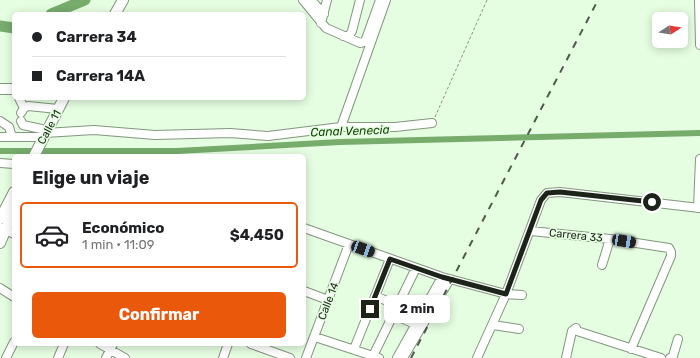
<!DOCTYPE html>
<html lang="es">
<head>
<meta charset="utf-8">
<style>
  :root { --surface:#fff; --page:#f6f6f6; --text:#202124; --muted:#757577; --line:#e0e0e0; --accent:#ea580c }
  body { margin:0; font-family:Rubik,sans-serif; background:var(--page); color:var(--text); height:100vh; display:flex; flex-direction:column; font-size:15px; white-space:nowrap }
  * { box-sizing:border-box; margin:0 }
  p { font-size:13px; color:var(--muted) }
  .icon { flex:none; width:22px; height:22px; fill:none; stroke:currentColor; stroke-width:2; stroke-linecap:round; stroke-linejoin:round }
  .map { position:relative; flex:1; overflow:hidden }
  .sheet { position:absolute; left:12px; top:154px; width:294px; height:192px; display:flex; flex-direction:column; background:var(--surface); border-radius:6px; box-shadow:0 2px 10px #0003 }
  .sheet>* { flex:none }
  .hud { position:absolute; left:12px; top:12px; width:294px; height:88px; border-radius:6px; box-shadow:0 2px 10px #0003; display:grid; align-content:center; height:88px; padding:0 20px; background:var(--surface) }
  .needle { width:26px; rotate:78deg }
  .tools { position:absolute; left:652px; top:12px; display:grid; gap:8px }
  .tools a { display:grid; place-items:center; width:36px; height:36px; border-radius:6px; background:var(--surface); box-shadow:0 2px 10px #0003; font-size:20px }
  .end { position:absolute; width:18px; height:18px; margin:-9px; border:5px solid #1c241a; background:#fff; box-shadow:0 0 0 2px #fff }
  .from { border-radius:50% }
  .bubble { position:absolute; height:28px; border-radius:6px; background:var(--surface); box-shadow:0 2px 10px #0003; font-size:13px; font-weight:700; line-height:28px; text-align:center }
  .car { position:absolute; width:12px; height:24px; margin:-12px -6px; border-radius:5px; box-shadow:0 0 3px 1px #0007; background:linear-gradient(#222 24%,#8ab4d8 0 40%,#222 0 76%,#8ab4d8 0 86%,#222 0) }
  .hud b { display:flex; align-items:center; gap:14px; height:38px; font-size:15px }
  .hud b+b { border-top:1px solid var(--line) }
  .hud i { width:10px; height:10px; background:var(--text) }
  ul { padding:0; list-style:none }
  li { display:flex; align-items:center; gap:12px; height:66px; margin:0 8px 6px; padding:0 12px; border:2px solid transparent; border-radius:6px }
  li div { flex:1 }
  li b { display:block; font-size:15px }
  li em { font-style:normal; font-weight:700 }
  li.selected { border-color:var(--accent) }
  li>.icon { width:36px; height:36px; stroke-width:1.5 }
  h2 { padding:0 20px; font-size:18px; line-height:48px }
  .button { display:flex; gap:8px; margin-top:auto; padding:8px 20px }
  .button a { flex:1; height:46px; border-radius:6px; background:var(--accent); color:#fff; font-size:16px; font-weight:700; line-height:46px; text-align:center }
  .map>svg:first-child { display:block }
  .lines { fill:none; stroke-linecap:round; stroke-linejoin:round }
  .canal { stroke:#77ac6d; stroke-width:6 }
  .river { stroke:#77ac6d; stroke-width:11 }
  .minor-casing { stroke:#82977e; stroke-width:10 }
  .major-casing { stroke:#82977e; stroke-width:12 }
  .path { stroke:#879784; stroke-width:1; stroke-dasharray:3 2; stroke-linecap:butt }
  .minor { stroke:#fff; stroke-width:8 }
  .major { stroke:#fff; stroke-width:10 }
  .rail { stroke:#4e5a4b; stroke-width:2; stroke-dasharray:7 7; stroke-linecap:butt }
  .route { stroke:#1c241a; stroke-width:5 }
  .labels { text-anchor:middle; stroke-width:3.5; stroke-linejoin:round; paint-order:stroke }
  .street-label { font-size:11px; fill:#1c241a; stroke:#e5fde1 }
  .water-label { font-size:12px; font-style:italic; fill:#104603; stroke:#e5fde1 }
</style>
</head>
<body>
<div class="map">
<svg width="700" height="358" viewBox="0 0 700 358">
  <rect width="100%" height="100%" fill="#e5fde1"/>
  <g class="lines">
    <path class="canal" d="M0,151H177L340,142L700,133"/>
    <path class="river" d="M51,14L85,0
      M0,26L14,28"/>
    <defs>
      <path id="minor" d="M303,0L326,28L360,43L364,42L366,39L380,0
        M311,0L324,14
        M699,0L700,45
        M321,23L327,0
        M343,36H349L352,31L360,0
        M19,98L24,108
        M21,113L24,108L28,106L58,109
        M0,121L9,127L12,137
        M21,121L23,125L46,130
        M341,127L386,0
        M45,133L94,130L155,135L230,133L268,136L341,127H395L432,123
        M0,137H43
        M0,163L14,164
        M698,208L700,159
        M0,227L14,234
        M304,228L442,277L506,294L522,295
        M531,231L610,239L669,248L671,252V256L631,349
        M602,265L610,239
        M0,288L14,297
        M304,291L328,300
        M375,296L399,306
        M394,315L415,324
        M493,325L519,329
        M315,337L379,358
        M100,344L125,358
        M251,344L290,358
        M354,349L390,259
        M373,356L416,268
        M6,358L14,342
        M58,358L64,344
        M106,358L113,344
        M223,358L228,344
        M306,358L349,244
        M397,358L442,277
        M403,358L450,279
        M477,358L506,294L541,200L547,193L560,192L700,208
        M566,358L572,331L576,328L577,331L661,358
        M670,358L673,356L678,339"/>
      <path id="major" d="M115,14L123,0
        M0,89H14
        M34,156L64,98
        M0,219L14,192
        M0,243L14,210"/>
    </defs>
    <use href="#minor" class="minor-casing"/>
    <use href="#major" class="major-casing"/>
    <path class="path" d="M435,117L487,0"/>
    <use href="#minor" class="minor"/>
    <use href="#major" class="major"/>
    <path class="rail" d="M411,358L598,0"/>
  </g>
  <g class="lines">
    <path class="route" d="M370,309L390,259L442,277L506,294L541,200L547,193L560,192L652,202"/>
  </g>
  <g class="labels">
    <g class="street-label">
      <text transform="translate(49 127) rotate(-62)" y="4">Calle 11</text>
      <text transform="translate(576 235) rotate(6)" y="4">Carrera 33</text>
      <text transform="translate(328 301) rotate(-69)" y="4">Calle 14</text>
    </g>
    <g class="water-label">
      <text transform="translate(350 131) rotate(-2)" y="4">Canal Venecia</text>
    </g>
  </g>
</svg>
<div class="tools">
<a><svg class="needle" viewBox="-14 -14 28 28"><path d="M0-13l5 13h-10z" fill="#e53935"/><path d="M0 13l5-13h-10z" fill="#757577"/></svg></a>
</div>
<i class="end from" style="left:652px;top:202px"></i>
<i class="end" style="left:370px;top:309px"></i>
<div class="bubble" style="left:384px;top:295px;width:66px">2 min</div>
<i class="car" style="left:624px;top:241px;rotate:99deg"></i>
<i class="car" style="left:363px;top:249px;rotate:110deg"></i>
<div class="hud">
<b><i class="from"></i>Carrera 34</b>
<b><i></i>Carrera 14A</b>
</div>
<section class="sheet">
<h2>Elige un viaje</h2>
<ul>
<li class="selected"><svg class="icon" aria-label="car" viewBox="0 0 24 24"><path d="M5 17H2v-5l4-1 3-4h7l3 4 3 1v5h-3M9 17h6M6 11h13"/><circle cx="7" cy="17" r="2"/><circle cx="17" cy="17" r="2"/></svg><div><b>Económico</b><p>1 min · 11:09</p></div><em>$4,450</em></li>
</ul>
<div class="button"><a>Confirmar</a></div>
</section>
</div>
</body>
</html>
